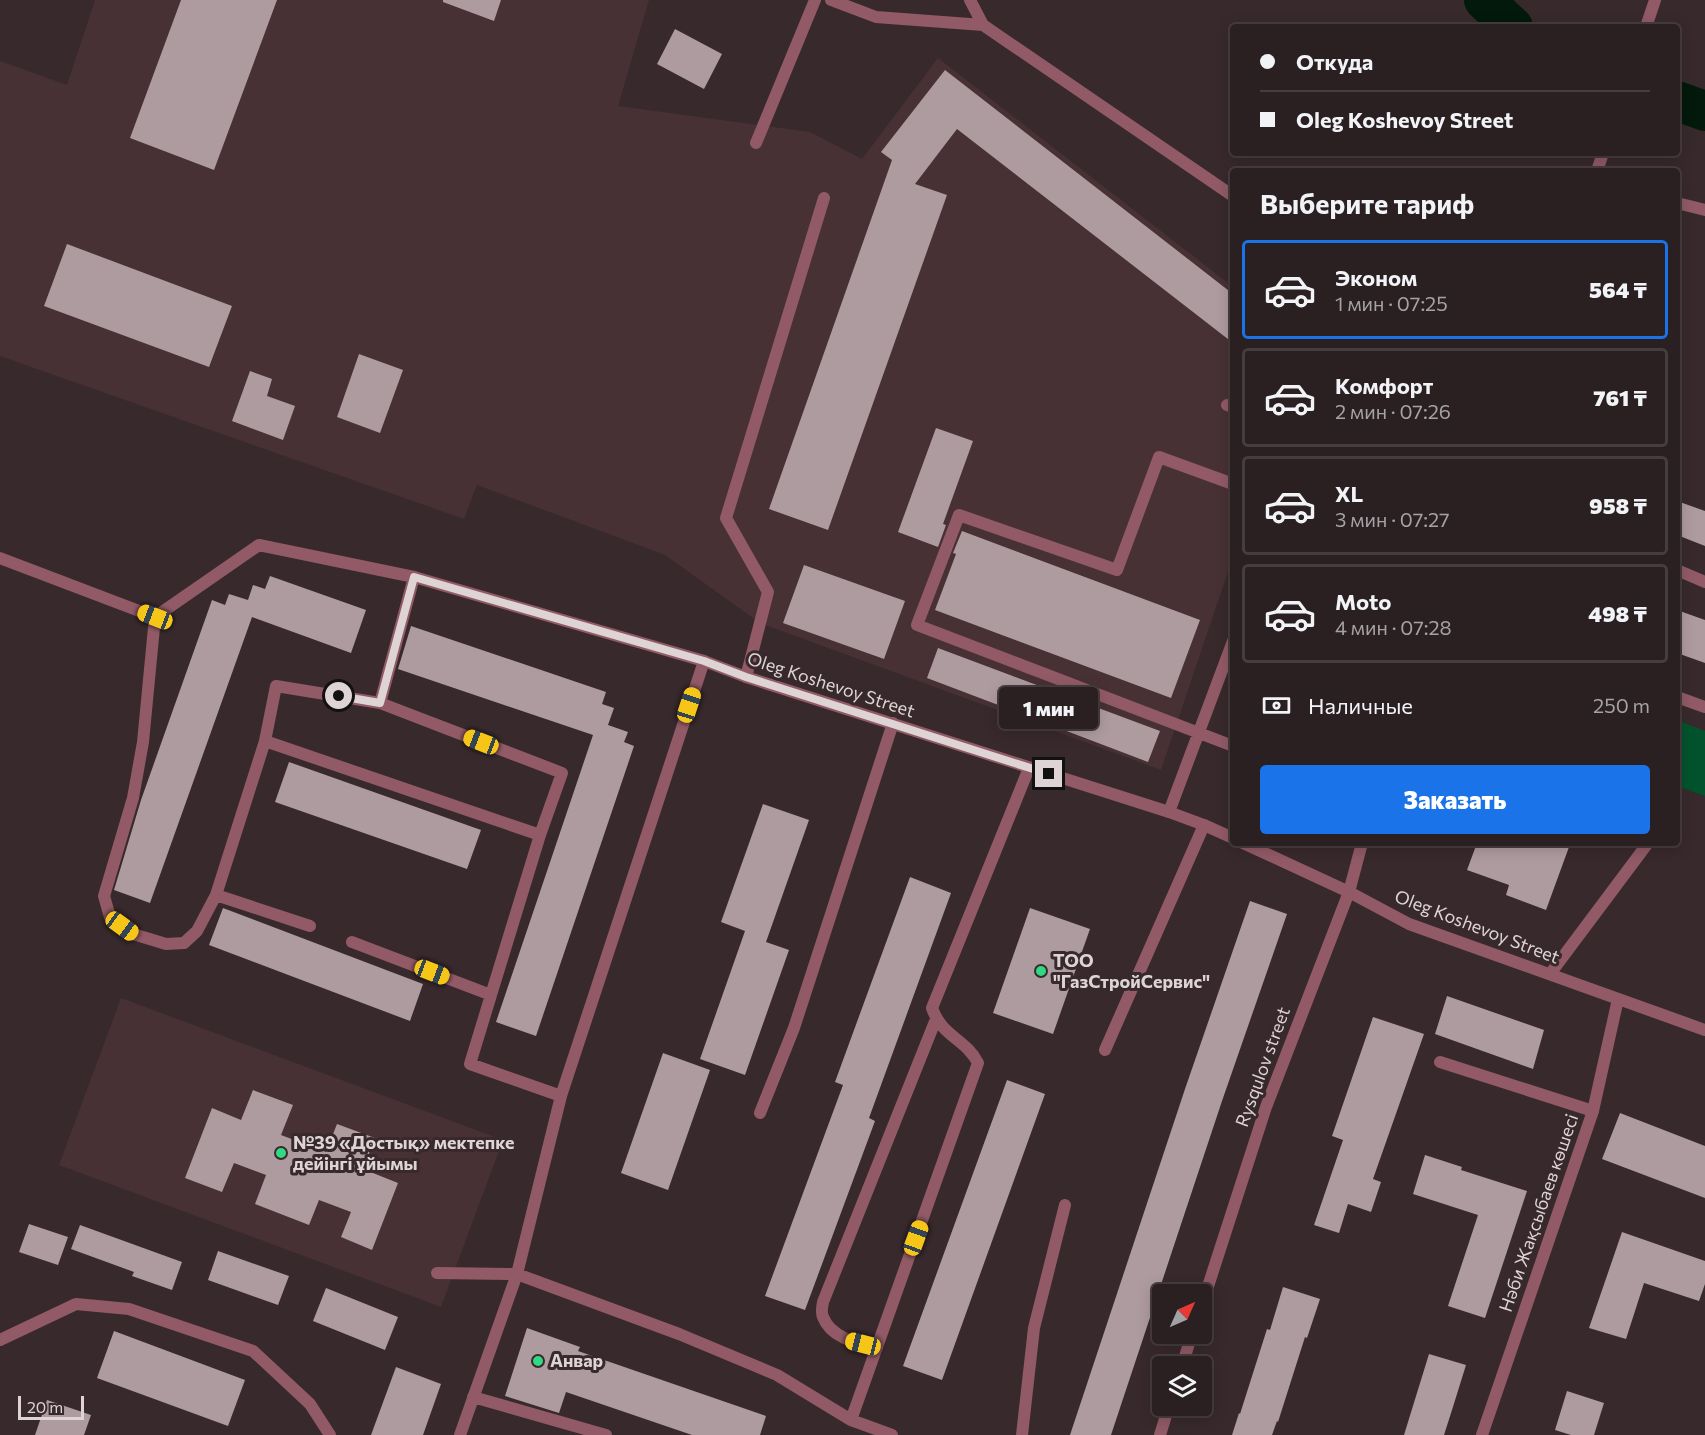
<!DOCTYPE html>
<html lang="ru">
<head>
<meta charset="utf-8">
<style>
  :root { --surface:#2a1f21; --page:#32272a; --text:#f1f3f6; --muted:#a5a2a5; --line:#463d3f; --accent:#1a73e8 }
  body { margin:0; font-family:Commissioner,sans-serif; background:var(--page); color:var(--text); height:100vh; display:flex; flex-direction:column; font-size:22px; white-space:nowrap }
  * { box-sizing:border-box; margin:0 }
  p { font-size:20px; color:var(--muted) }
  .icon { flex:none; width:33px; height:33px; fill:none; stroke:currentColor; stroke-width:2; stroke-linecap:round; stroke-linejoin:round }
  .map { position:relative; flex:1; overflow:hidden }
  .details { position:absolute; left:1230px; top:168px; width:450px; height:678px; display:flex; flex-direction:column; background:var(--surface); border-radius:6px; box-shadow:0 3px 15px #0003,0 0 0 2px var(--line) }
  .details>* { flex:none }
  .top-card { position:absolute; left:1230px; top:24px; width:450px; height:132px; border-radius:6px; box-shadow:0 3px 15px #0003,0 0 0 2px var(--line); display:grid; align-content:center; height:132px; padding:0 30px; background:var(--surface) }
  .needle { width:39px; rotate:45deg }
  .fabs { position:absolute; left:1152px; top:1284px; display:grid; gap:12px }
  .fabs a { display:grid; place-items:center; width:60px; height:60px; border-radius:6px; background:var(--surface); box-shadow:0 3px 15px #0003,0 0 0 2px var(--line); font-size:30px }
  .scale { position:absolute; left:18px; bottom:15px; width:66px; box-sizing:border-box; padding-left:6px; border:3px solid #ded4d6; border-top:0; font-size:16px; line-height:21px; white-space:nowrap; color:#ded4d6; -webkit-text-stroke:4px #38292c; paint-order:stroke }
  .end { position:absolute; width:27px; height:27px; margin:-14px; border:8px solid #ded4d6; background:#111; box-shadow:0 0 0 3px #111 }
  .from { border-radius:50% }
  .bubble { position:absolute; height:42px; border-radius:6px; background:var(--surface); box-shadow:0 3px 15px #0003,0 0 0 2px var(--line); font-size:20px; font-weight:800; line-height:42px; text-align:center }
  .car { position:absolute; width:18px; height:36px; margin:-18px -9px; border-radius:8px; box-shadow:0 0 4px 2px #0007; background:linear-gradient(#f5c518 24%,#345 0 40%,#f5c518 0 76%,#345 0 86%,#f5c518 0) }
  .top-card b { display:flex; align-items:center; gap:21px; height:57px; font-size:22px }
  .top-card b+b { border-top:2px solid var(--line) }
  .top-card i { width:15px; height:15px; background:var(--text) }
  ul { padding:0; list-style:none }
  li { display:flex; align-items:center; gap:18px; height:99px; margin:0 12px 9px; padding:0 18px; border:3px solid var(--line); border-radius:6px }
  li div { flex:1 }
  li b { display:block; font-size:22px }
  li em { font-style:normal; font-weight:800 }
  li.active { border-color:var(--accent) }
  li>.icon { width:54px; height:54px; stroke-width:1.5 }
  h2 { padding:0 30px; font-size:27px; line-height:72px }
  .pay { display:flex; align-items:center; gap:15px; height:66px; padding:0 30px; font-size:22px }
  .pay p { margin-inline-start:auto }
  .cta { display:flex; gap:12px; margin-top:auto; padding:12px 30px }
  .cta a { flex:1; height:69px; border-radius:6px; background:var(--accent); color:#fff; font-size:24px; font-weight:800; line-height:69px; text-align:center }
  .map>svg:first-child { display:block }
  .built { fill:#473135 }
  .green { fill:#02532d }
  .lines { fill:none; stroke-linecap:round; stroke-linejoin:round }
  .river { stroke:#02190b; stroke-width:40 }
  .building { fill:#ae9b9f }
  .service { stroke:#915a66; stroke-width:12 }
  .minor { stroke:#915a66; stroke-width:12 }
  .tertiary { stroke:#915a66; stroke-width:12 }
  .route { stroke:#ded4d6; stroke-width:8 }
  .poi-dot { fill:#32d882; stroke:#38292c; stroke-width:2 }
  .labels { text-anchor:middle; stroke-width:6; stroke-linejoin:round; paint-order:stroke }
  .street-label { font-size:18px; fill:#ded4d6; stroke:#38292c }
  .poi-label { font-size:18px; font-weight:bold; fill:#ded4d6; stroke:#38292c; text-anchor:start }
</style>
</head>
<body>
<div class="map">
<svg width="1705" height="1435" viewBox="0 0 1705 1435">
  <rect width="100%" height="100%" fill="#38292c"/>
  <path class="built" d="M95,0H649L618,106L810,132L862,159L938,58L1233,287V557L1161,770L760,623L665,555L477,485L464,519L0,356V61L67,85Z
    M121,998L503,1140L441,1307L59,1165Z"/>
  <path class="green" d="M1677,720L1705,731V796L1677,786Z"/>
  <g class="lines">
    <path class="river" d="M1484,0L1513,27
      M1677,101L1705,111"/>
  </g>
  <path class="building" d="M181,0H277L214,170L130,138Z
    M443,0H501L494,21L443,2Z
    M675,29L722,54L704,89L657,64Z
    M945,70L1233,294V343L957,129L915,184L947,195L828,530L769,509L892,160L881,152Z
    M67,244L232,306L209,367L44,306Z
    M359,354L403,370L380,433L337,417Z
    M250,371L272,379L267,396L295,406L283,440L232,421Z
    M936,428L973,441L943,524L946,525L938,547L898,532Z
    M1677,501L1705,511V546L1677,535Z
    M962,531L1200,620L1171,698L935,610L956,554L953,553Z
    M804,565L905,601L884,659L783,623Z
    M270,576L366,610L351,653L252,617L150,903L114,890L141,800L212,600L225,605L229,594L248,600L253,585L265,589Z
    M1677,610L1705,620V663L1677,653Z
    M411,626L606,692L602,704L614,708L608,725L628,732L624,742L634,746L536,1036L496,1022L593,735L398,669Z
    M938,648L1160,731L1148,762L927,678Z
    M289,762L481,830L467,869L275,802Z
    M763,804L809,820L766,942L789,950L745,1075L700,1059L745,931L721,922Z
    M1477,843H1559L1569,847L1546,910L1506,895L1509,885L1467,870Z
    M910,877L951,893L869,1118L875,1121L805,1310L765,1296L843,1085L835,1082Z
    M1250,901L1287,914L1222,1101L1111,1435H1070L1185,1089Z
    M223,908L423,984L410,1021L209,945Z
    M1030,908L1090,929L1053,1034L993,1013Z
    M1447,996L1544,1030L1533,1069L1435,1034Z
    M1373,1017L1424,1034L1373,1179L1381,1182L1371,1212L1348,1204L1339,1233L1314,1225L1343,1140L1332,1136Z
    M663,1053L710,1070L668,1190L621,1173Z
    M1007,1080L1045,1094L942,1380L903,1366Z
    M253,1090L293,1105L281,1135L326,1152L337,1124L375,1138L363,1169L398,1183L372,1250L341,1237L351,1212L319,1200L309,1225L255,1204L266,1175L234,1163L222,1192L185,1178L212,1108L241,1120Z
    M1620,1113L1705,1146V1198L1602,1159Z
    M1425,1155L1462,1167L1461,1170L1527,1191L1485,1318L1448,1306L1478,1215L1413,1194Z
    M29,1224L68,1237L58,1265L19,1252Z
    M80,1225L182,1262L172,1290L132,1276L134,1272L71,1249Z
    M1622,1232L1705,1261V1284L1699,1301L1644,1283L1626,1339L1589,1328Z
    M218,1251L289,1276L278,1305L208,1280Z
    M1283,1287L1320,1299L1307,1338L1305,1337L1278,1422L1277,1421L1272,1435H1232L1239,1413L1240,1414L1267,1329L1270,1330Z
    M326,1288L398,1317L385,1350L313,1321Z
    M527,1328L580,1347L578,1351L766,1416L760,1435H692L566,1392L559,1413L505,1396Z
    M114,1331L245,1380L228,1426L97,1378Z
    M1429,1354L1466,1365L1452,1410L1444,1435H1404Z
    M396,1367L441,1384L423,1435H371Z
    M1567,1391L1604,1403L1594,1435H1571L1555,1430Z
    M47,1400L91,1415L84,1435H35Z"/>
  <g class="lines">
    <path class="service" d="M831,0L876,17L983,25L1233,196
      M970,0L983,25
      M756,143L815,0
      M1677,203L1705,210
      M1227,405L1233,407
      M1233,484L1159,457L1117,570L959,515L917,625L1233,746
      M0,558L155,617L259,545L414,577L380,703L562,773L540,835L265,741L276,686L380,703
      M155,617L143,742L133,798L104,896L110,917L133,934L166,944L184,943L197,931L216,895
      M746,677L768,592L726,518L824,198
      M1677,697L1705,707
      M265,741L216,895L310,926
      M1169,812L1233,641
      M352,942L491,995L540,835
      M1550,974L1648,843
      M491,995L470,1064L561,1096
      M1105,1050L1204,825
      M1440,1062L1593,1111
      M760,1113L794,1028L893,723
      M437,1273L517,1274L679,1334L777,1375L851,1420L892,1435
      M0,1340L76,1304L129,1309L253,1351L310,1404L330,1435
      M877,1348C857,1343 831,1338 823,1317C821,1313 822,1307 823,1302L936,1019
      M473,1397L606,1435
      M851,1420L978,1063C966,1039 942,1037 932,1008L1029,768
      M460,1435L517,1274L561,1096L704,661
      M1022,1435L1034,1328L1065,1205"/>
    <path class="minor" d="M414,577L704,661L746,677L1169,812L1204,825L1233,838
      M1243,843L1349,892L1409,924L1705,1030
      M1482,1435L1593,1111L1618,999"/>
    <path class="tertiary" d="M1646,27L1655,0
      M1597,171L1603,153
      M1677,570L1705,582
      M1202,1305L1266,1107L1349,892L1362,843
      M1182,1366L1192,1334
      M1160,1435L1169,1406"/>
  </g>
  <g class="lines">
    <path class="route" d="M339,696L380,703L414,577L704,661L746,677L1049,774"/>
  </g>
  <g class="poi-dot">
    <circle cx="1041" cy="971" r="6"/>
    <circle cx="281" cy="1153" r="6"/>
    <circle cx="538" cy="1361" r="6"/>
  </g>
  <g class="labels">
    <g class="street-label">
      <text transform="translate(831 685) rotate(18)" y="6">Oleg Koshevoy Street</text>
      <text transform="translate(1477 927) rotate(21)" y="6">Oleg Koshevoy Street</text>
      <text transform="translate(1263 1067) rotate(-70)" y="6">Rysqulov street</text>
      <text transform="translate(1539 1213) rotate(-71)" y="6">Нәби Жақсыбаев көшесі</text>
    </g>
    <g class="poi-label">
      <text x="1053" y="967">ТОО<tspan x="1053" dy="21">"ГазСтройСервис"</tspan></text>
      <text x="293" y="1149">№39 «Достық» мектепке<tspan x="293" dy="21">дейінгі ұйымы</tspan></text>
      <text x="550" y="1367">Анвар</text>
    </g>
  </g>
</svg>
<div class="fabs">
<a><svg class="needle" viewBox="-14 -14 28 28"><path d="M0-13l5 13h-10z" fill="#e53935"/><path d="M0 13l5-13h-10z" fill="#a5a2a5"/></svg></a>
<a><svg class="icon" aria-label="layers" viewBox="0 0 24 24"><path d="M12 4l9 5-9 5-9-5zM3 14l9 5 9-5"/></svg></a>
</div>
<div class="scale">20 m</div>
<i class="end from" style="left:339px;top:696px"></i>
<i class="end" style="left:1049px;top:774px"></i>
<div class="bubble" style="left:999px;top:687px;width:99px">1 мин</div>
<i class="car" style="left:155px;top:617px;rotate:291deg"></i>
<i class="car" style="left:689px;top:705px;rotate:18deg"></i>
<i class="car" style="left:481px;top:742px;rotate:291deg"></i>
<i class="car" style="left:122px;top:926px;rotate:126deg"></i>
<i class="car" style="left:432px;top:972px;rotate:111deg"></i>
<i class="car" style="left:916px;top:1238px;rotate:20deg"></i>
<i class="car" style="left:863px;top:1344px;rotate:284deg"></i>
<div class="top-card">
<b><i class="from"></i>Откуда</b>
<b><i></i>Oleg Koshevoy Street</b>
</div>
<section class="details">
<h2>Выберите тариф</h2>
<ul>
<li class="active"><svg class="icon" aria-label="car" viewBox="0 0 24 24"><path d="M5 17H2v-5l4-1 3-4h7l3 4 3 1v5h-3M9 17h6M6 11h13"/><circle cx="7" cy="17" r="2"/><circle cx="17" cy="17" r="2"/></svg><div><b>Эконом</b><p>1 мин · 07:25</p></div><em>564 ₸</em></li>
<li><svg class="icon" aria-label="car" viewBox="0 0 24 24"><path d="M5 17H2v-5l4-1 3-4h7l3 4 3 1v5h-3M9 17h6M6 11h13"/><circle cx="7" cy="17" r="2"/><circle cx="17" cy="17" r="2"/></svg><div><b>Комфорт</b><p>2 мин · 07:26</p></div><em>761 ₸</em></li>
<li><svg class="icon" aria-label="car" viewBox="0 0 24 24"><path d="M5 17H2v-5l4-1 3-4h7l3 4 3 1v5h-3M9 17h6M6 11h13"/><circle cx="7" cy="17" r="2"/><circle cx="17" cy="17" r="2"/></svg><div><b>XL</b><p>3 мин · 07:27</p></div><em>958 ₸</em></li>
<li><svg class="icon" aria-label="car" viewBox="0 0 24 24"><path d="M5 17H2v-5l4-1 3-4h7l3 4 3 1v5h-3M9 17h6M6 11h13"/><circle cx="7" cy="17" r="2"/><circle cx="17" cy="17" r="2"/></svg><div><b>Moto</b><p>4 мин · 07:28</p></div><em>498 ₸</em></li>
</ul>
<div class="pay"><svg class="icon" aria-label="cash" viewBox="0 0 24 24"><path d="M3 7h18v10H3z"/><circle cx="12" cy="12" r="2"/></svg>Наличные<p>250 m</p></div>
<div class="cta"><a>Заказать</a></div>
</section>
</div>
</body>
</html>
